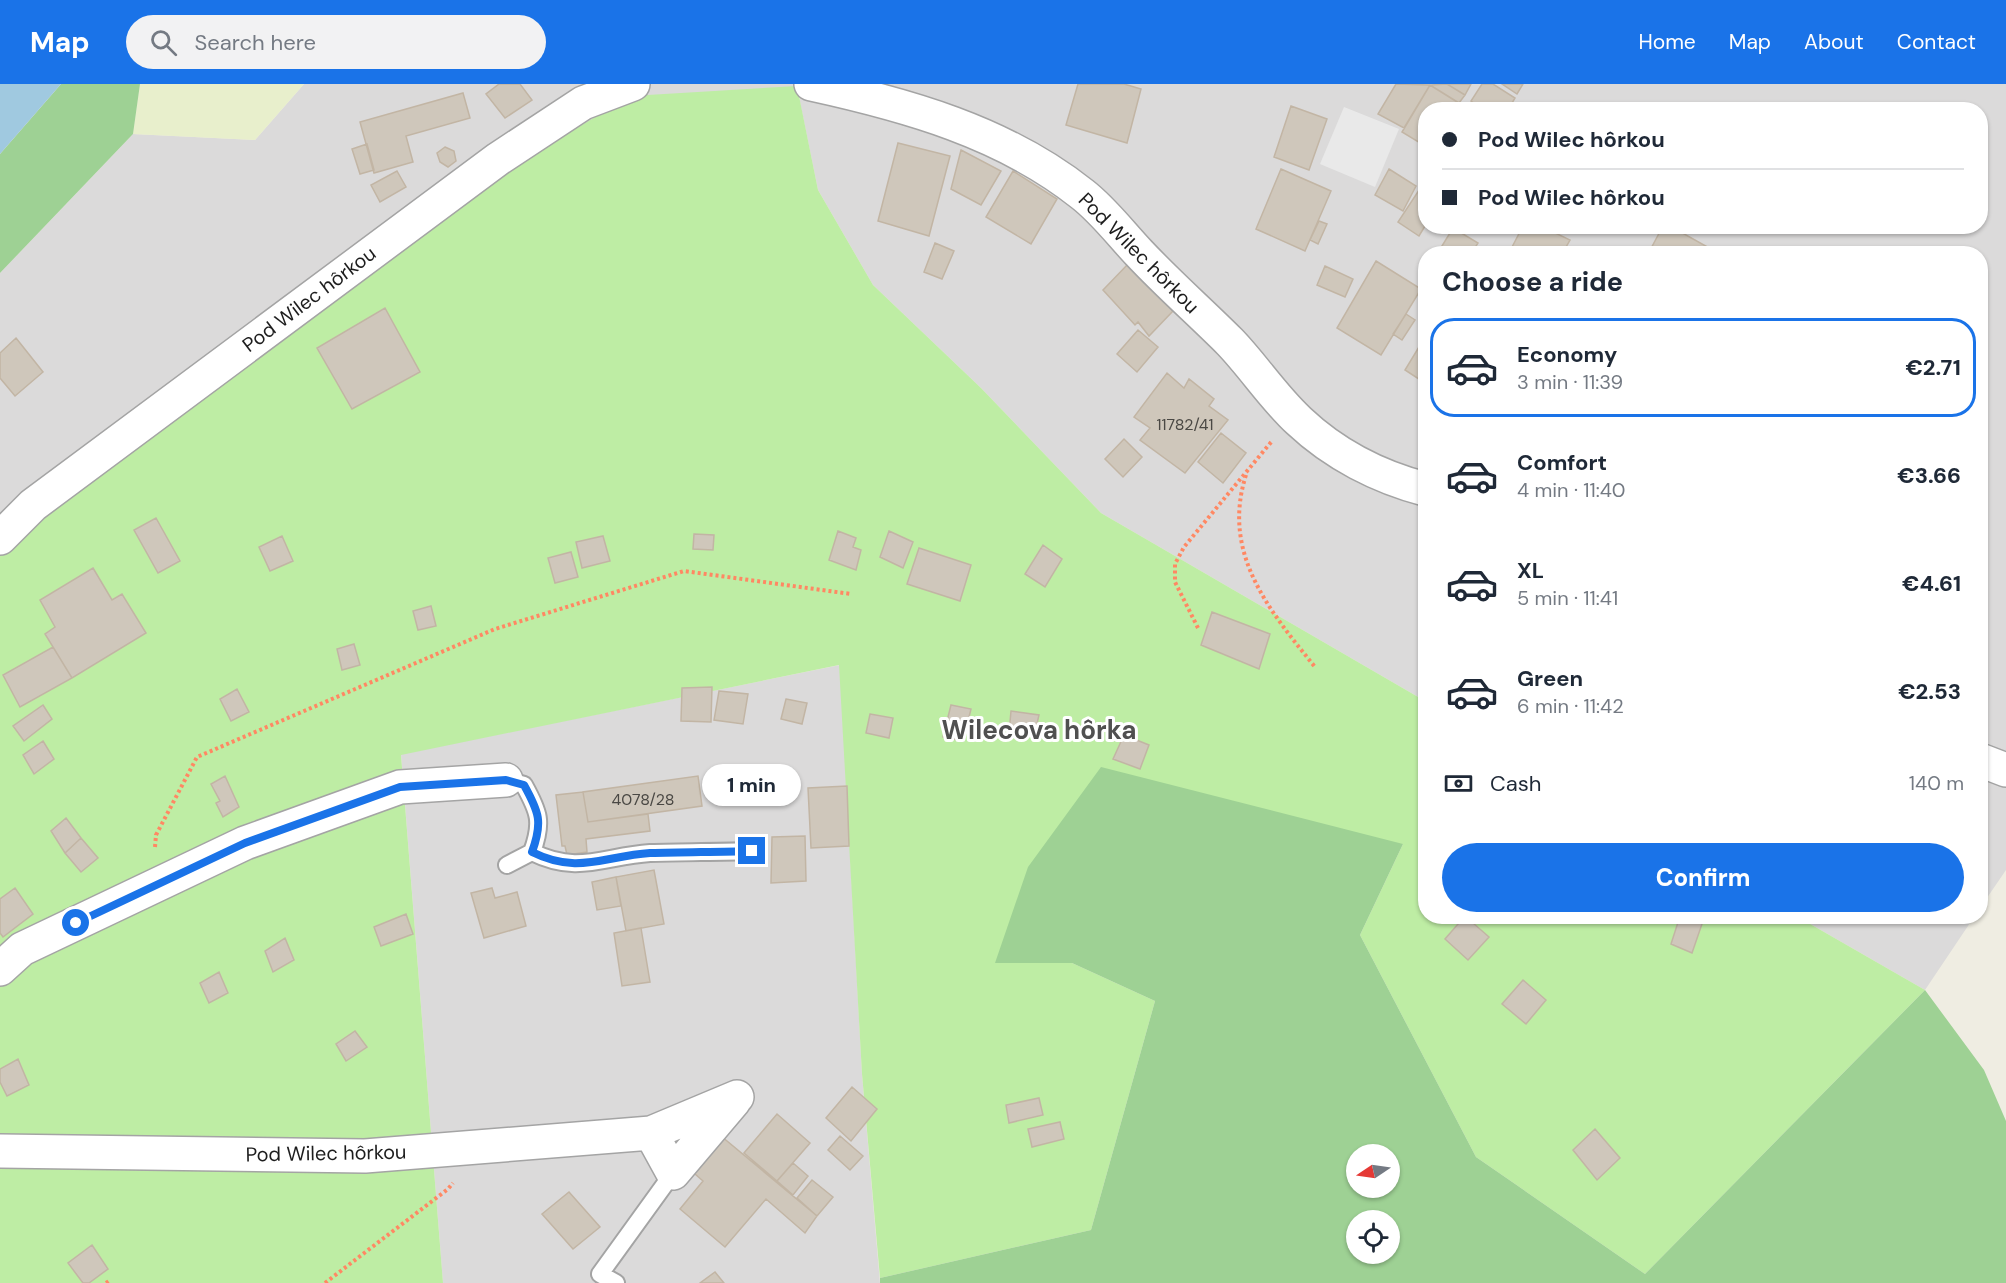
<!DOCTYPE html>
<html lang="en">
<head>
<meta charset="utf-8">
<style>
  :root { --surface:#fff; --page:#f2f2f3; --text:#1f2937; --muted:#747a83; --line:#e0e1e3; --accent:#1a73e8 }
  body { margin:0; font-family:"DM Sans",sans-serif; background:var(--page); color:var(--text); height:100vh; display:flex; flex-direction:column; font-size:22px; white-space:nowrap }
  * { box-sizing:border-box; margin:0 }
  p { font-size:20px; color:var(--muted) }
  .icon { flex:none; width:33px; height:33px; fill:none; stroke:currentColor; stroke-width:2; stroke-linecap:round; stroke-linejoin:round }
  .map { position:relative; flex:1; overflow:hidden }
  .panel { position:absolute; left:1418px; top:162px; width:570px; height:678px; display:flex; flex-direction:column; background:var(--surface); border-radius:24px; box-shadow:0 2px 4px #0004 }
  .panel>* { flex:none }
  .hud { position:absolute; left:1418px; top:18px; width:570px; height:132px; border-radius:24px; box-shadow:0 2px 4px #0004; display:grid; align-content:center; height:132px; padding:0 24px; background:var(--surface) }
  .needle { width:39px; rotate:257deg }
  .tools { position:absolute; left:1346px; top:1060px; display:grid; gap:12px }
  .tools a { display:grid; place-items:center; width:54px; height:54px; border-radius:50%; background:var(--surface); box-shadow:0 2px 4px #0004; font-size:30px }
  .end { position:absolute; width:27px; height:27px; margin:-14px; border:8px solid #1a73e8; background:#fff; box-shadow:0 0 0 3px #fff }
  .from { border-radius:50% }
  .bubble { position:absolute; height:42px; border-radius:21px; background:var(--surface); box-shadow:0 2px 4px #0004; font-size:20px; font-weight:800; line-height:42px; text-align:center }
  .hud b { display:flex; align-items:center; gap:21px; height:57px; font-size:22px }
  .hud b+b { border-top:2px solid var(--line) }
  .hud i { width:15px; height:15px; background:var(--text) }
  ul { padding:0; list-style:none }
  li { display:flex; align-items:center; gap:18px; height:99px; margin:0 12px 9px; padding:0 12px; border:3px solid transparent; border-radius:24px }
  li div { flex:1 }
  li b { display:block; font-size:22px }
  li em { font-style:normal; font-weight:800 }
  li.on { border-color:var(--accent) }
  li>.icon { width:54px; height:54px; stroke-width:1.5 }
  h2 { padding:0 24px; font-size:27px; line-height:72px }
  .pay { display:flex; align-items:center; gap:15px; height:66px; padding:0 24px; font-size:22px }
  .pay p { margin-inline-start:auto }
  .button { display:flex; gap:12px; margin-top:auto; padding:12px 24px }
  .button a { flex:1; height:69px; border-radius:36px; background:var(--accent); color:#fff; font-size:24px; font-weight:800; line-height:69px; text-align:center }
  header { display:flex; align-items:center; gap:36px; box-sizing:border-box; height:84px; padding:0 30px; background:var(--accent); color:#fff }
  header strong { font-size:28px }
  nav { display:flex; gap:33px; margin-inline-start:auto; font-size:21px }
  .search { width:420px; height:54px; background:var(--page); display:flex; align-items:center; gap:15px; box-sizing:border-box; padding:0 21px; border-radius:33px; color:var(--muted); font-size:22px }
  .map>svg:first-child { display:block }
  .residential { fill:#dbdada; fill-rule:evenodd }
  .farmland { fill:#e8efcc }
  .grass { fill:#beeda4 }
  .forest { fill:#9ed194; fill-rule:evenodd }
  .parking { fill:#e9e9e9 }
  .water { fill:#a0c9e0 }
  .building { fill:#cfc7bb; stroke:#c2b5a4; stroke-width:1.5 }
  .lines { fill:none; stroke-linecap:round; stroke-linejoin:round }
  .service-casing { stroke:#a4a4a4; stroke-width:20 }
  .minor-casing { stroke:#a4a4a4; stroke-width:36 }
  .path { stroke:#ff8863; stroke-width:4; stroke-dasharray:3 3; stroke-linecap:butt }
  .service { stroke:#fff; stroke-width:16 }
  .minor { stroke:#fff; stroke-width:33 }
  .route { stroke:#1a73e8; stroke-width:8 }
  .labels { text-anchor:middle; stroke-width:6; stroke-linejoin:round; paint-order:stroke }
  .number-label { font-size:16px; fill:#4a4844 }
  .street-label { font-size:20px; fill:#1d1d1d; stroke:#fff }
  .district-label { font-size:26px; font-weight:bold; fill:#505050; stroke:#fff }
</style>
</head>
<body>
<header>
<strong>Map</strong>
<div class="search"><svg class="icon" aria-label="search" viewBox="0 0 24 24"><circle cx="10" cy="10" r="6"/><path d="M15 15l6 6"/></svg>Search here</div>
<nav><a>Home</a><a>Map</a><a>About</a><a>Contact</a></nav>
</header>
<div class="map">
<svg width="2006" height="1199" viewBox="0 0 2006 1199">
  <rect width="100%" height="100%" fill="#efede2"/>
  <path class="residential" d="M304,0H2006V786L1980,824V170H1425V617L1101,429L981,304L873,201L818,106L797,3L0,465V189L133,50L255,56ZM1425,26H1980V142H1425Z
    M840,581L862,990L880,1199H443L401,670Z
    M1798,833H1974L1925,906Z"/>
  <path class="farmland" d="M140,0H304L255,56L133,50Z"/>
  <path class="grass" d="M797,2L818,106L873,201L981,304L1101,429L1425,617V832L1798,833L1925,906L1645,1190L1476,1073L1360,851L1403,760L995,879H1072L1155,917L1091,1146L880,1194L862,990L839,581L401,671L443,1199H0V465L507,85L631,12Z"/>
  <path class="forest" d="M61,0H140L133,50L0,189V70Z
    M1101,683L1403,760L1360,851L1476,1073L1645,1190L1925,906L1984,986L2006,1037V1199H880V1194L1091,1146L1155,917L1072,879H995L1028,783ZM1356,1071H1389V1104H1356ZM1356,1137H1389V1170H1356Z"/>
  <path class="parking" d="M1344,23L1399,45L1375,103L1320,80Z"/>
  <path class="water" d="M0,0H61L0,70Z"/>
  <path class="building" d="M499,0H520L532,16L505,34L486,10Z
    M1078,0H1124L1141,5L1127,59L1066,41Z
    M1396,0L1430,1L1404,44L1378,30Z
    M1447,0H1471L1465,11Z
    M1447,0L1465,11L1459,19L1430,1Z
    M1482,0H1493L1515,14L1508,26H1484L1471,17Z
    M1502,0H1523L1517,10Z
    M1430,1L1462,21L1459,26H1425V62L1402,48Z
    M463,9L470,34L406,52L413,78L374,89L360,38Z
    M1291,22L1327,35L1309,86L1274,73Z
    M898,59L950,72L929,152L878,137Z
    M367,60L374,86L360,90L352,65Z
    M445,63L454,67L456,77L448,83L440,78L437,69Z
    M961,66L1001,87L981,121L951,105Z
    M1281,85L1331,107L1305,167L1256,145Z
    M1389,85L1416,102L1403,127L1375,111Z
    M397,87L406,103L380,118L371,101Z
    M1013,87L1057,115L1031,160L986,133Z
    M1425,97V142L1419,152L1398,138Z
    M1319,137L1327,140L1318,160L1310,156Z
    M1523,142H1541L1570,156L1562,170H1518L1511,165Z
    M1663,142H1670L1720,170H1648Z
    M1453,144L1478,159L1471,170H1437Z
    M935,159L954,167L942,195L924,188Z
    M1376,177L1421,205L1381,271L1337,244Z
    M1128,180L1173,227L1149,252L1138,238L1135,241L1103,206Z
    M1325,182L1353,195L1345,213L1317,201Z
    M385,224L420,288L352,325L317,264Z
    M1406,230L1415,236L1402,256L1393,250Z
    M1138,246L1158,263L1137,288L1117,270Z
    M1425,253V299L1405,286Z
    M16,254L43,288L15,312L0,294V269Z
    M1167,289L1184,304L1189,295L1214,315L1209,322L1228,336L1185,389L1140,356L1150,344L1134,333Z
    M1221,349L1246,369L1223,399L1198,378Z
    M1124,355L1142,373L1123,393L1105,375Z
    M156,434L180,477L158,489L134,446Z
    M838,447L856,454L853,463L861,466L856,486L829,476Z
    M889,447L913,458L903,484L880,473Z
    M694,450L714,451L713,466L693,465Z
    M282,452L293,477L270,487L259,463Z
    M603,452L610,477L582,484L576,458Z
    M1043,461L1062,475L1045,503L1025,490Z
    M919,464L971,481L960,517L907,500Z
    M571,468L578,493L555,499L548,474Z
    M93,484L112,516L122,510L146,549L72,594L45,550L55,543L40,516Z
    M431,522L436,542L418,546L413,527Z
    M1212,528L1270,550L1259,585L1201,561Z
    M354,560L360,581L342,586L337,565Z
    M53,563L72,594L20,623L3,591Z
    M712,603L711,638L681,637L682,604Z
    M237,605L249,628L231,637L220,615Z
    M719,607L748,610L743,640L714,636Z
    M786,615L807,619L802,640L781,635Z
    M43,621L52,635L24,657L13,642Z
    M951,621L971,625L963,657L943,653Z
    M1011,627L1039,631L1034,653L1009,649Z
    M870,630L893,634L889,654L866,649Z
    M1124,651L1149,661L1140,685L1113,675Z
    M43,657L54,675L34,690L23,671Z
    M225,692L239,723L223,733L216,719L220,717L211,700Z
    M698,692L702,722L588,738L583,708Z
    M847,702L849,762L811,764L808,704Z
    M583,708L588,738L648,730L650,747L586,755L587,768L567,771L565,762H562L556,711Z
    M66,734L81,754L65,769L51,747Z
    M805,752L806,797L771,799L772,753Z
    M81,754L98,774L81,788L65,769Z
    M654,786L664,840L626,847L616,793Z
    M616,793L621,822L597,826L592,798Z
    M15,804L33,830L3,853L0,849V815Z
    M492,804L495,814L517,808L526,842L484,854L471,809Z
    M406,830L413,850L381,862L374,843Z
    M1465,832L1489,853L1468,876L1445,855Z
    M1680,832H1690L1703,837L1692,869L1671,860Z
    M641,844L650,898L622,902L614,849Z
    M285,854L294,876L273,888L265,867Z
    M219,888L228,909L209,919L200,899Z
    M1523,896L1546,916L1526,940L1502,920Z
    M355,947L367,963L346,977L336,960Z
    M18,975L29,1001L7,1012L0,998V985Z
    M852,1003L877,1025L851,1057L826,1034Z
    M1039,1014L1043,1031L1009,1039L1006,1021Z
    M777,1030L810,1059L777,1097L744,1069Z
    M1060,1038L1064,1055L1032,1063L1028,1045Z
    M1595,1045L1620,1074L1597,1096L1573,1066Z
    M721,1052L817,1132L805,1149L766,1115L725,1163L680,1125L703,1097L687,1083Z
    M840,1052L863,1072L850,1086L828,1066Z
    M793,1079L808,1092L793,1111L777,1097Z
    M812,1096L833,1113L817,1132L797,1114Z
    M569,1108L600,1143L573,1165L542,1130Z
    M92,1161L108,1185L89,1199H83L68,1179Z
    M715,1188L724,1199H700Z"/>
  <g class="lines">
    <defs>
      <path id="service" d="M506,696L524,701C539,728 543,738 532,768L507,781
        M532,768C578,791 604,772 650,769C684,768 718,768 752,767
        M616,1199L600,1190L673,1089"/>
      <path id="minor" d="M811,0C907,21 1004,48 1082,110C1103,126 1121,150 1139,169C1168,200 1200,228 1230,258C1254,283 1273,313 1299,337C1334,370 1379,393 1425,405
        M0,454L33,421L498,75L583,19L633,0
        M1980,676L2006,686
        M0,885L22,865L245,759L400,703L506,696
        M651,1049L673,1089L734,1017
        M0,1067L365,1072L651,1049L737,1013"/>
    </defs>
    <use href="#service" class="service-casing"/>
    <use href="#minor" class="minor-casing"/>
    <path class="path" d="M1246,391C1221,469 1269,526 1315,583
      M1198,544L1175,498V480L1184,463L1272,357
      M155,763L156,751L197,673L495,545L684,487L851,510
      M106,1199L109,1197
      M325,1199L448,1105L453,1099"/>
    <use href="#service" class="service"/>
    <use href="#minor" class="minor"/>
  </g>
  <g class="lines">
    <path class="route" d="M76,839L245,759L400,703L506,696L524,701C539,728 543,738 532,768C578,791 604,772 650,769C684,768 718,768 752,767"/>
  </g>
  <g class="labels">
    <g class="number-label">
      <text x="1185" y="346">11782/41</text>
      <text x="643" y="721">4078/28</text>
    </g>
    <g class="street-label">
      <text transform="translate(1139 169) rotate(45)" y="7">Pod Wilec hôrkou</text>
      <text transform="translate(309 215) rotate(-37)" y="7">Pod Wilec hôrkou</text>
      <text transform="translate(326 1069) rotate(-1)" y="7">Pod Wilec hôrkou</text>
    </g>
    <g class="district-label">
      <text x="1039" y="655">Wilecova hôrka</text>
    </g>
  </g>
</svg>
<div class="tools">
<a><svg class="needle" viewBox="-14 -14 28 28"><path d="M0-13l5 13h-10z" fill="#e53935"/><path d="M0 13l5-13h-10z" fill="#747a83"/></svg></a>
<a><svg class="icon" aria-label="locate" viewBox="0 0 24 24"><circle cx="12" cy="12" r="6"/><path d="M12 2v4M12 18v4M2 12h4M18 12h4"/></svg></a>
</div>
<i class="end from" style="left:76px;top:839px"></i>
<i class="end" style="left:752px;top:767px"></i>
<div class="bubble" style="left:702px;top:680px;width:99px">1 min</div>
<div class="hud">
<b><i class="from"></i>Pod Wilec hôrkou</b>
<b><i></i>Pod Wilec hôrkou</b>
</div>
<section class="panel">
<h2>Choose a ride</h2>
<ul>
<li class="on"><svg class="icon" aria-label="car" viewBox="0 0 24 24"><path d="M5 17H2v-5l4-1 3-4h7l3 4 3 1v5h-3M9 17h6M6 11h13"/><circle cx="7" cy="17" r="2"/><circle cx="17" cy="17" r="2"/></svg><div><b>Economy</b><p>3 min · 11:39</p></div><em>€2.71</em></li>
<li><svg class="icon" aria-label="car" viewBox="0 0 24 24"><path d="M5 17H2v-5l4-1 3-4h7l3 4 3 1v5h-3M9 17h6M6 11h13"/><circle cx="7" cy="17" r="2"/><circle cx="17" cy="17" r="2"/></svg><div><b>Comfort</b><p>4 min · 11:40</p></div><em>€3.66</em></li>
<li><svg class="icon" aria-label="car" viewBox="0 0 24 24"><path d="M5 17H2v-5l4-1 3-4h7l3 4 3 1v5h-3M9 17h6M6 11h13"/><circle cx="7" cy="17" r="2"/><circle cx="17" cy="17" r="2"/></svg><div><b>XL</b><p>5 min · 11:41</p></div><em>€4.61</em></li>
<li><svg class="icon" aria-label="car" viewBox="0 0 24 24"><path d="M5 17H2v-5l4-1 3-4h7l3 4 3 1v5h-3M9 17h6M6 11h13"/><circle cx="7" cy="17" r="2"/><circle cx="17" cy="17" r="2"/></svg><div><b>Green</b><p>6 min · 11:42</p></div><em>€2.53</em></li>
</ul>
<div class="pay"><svg class="icon" aria-label="cash" viewBox="0 0 24 24"><path d="M3 7h18v10H3z"/><circle cx="12" cy="12" r="2"/></svg>Cash<p>140 m</p></div>
<div class="button"><a>Confirm</a></div>
</section>
</div>
</body>
</html>
